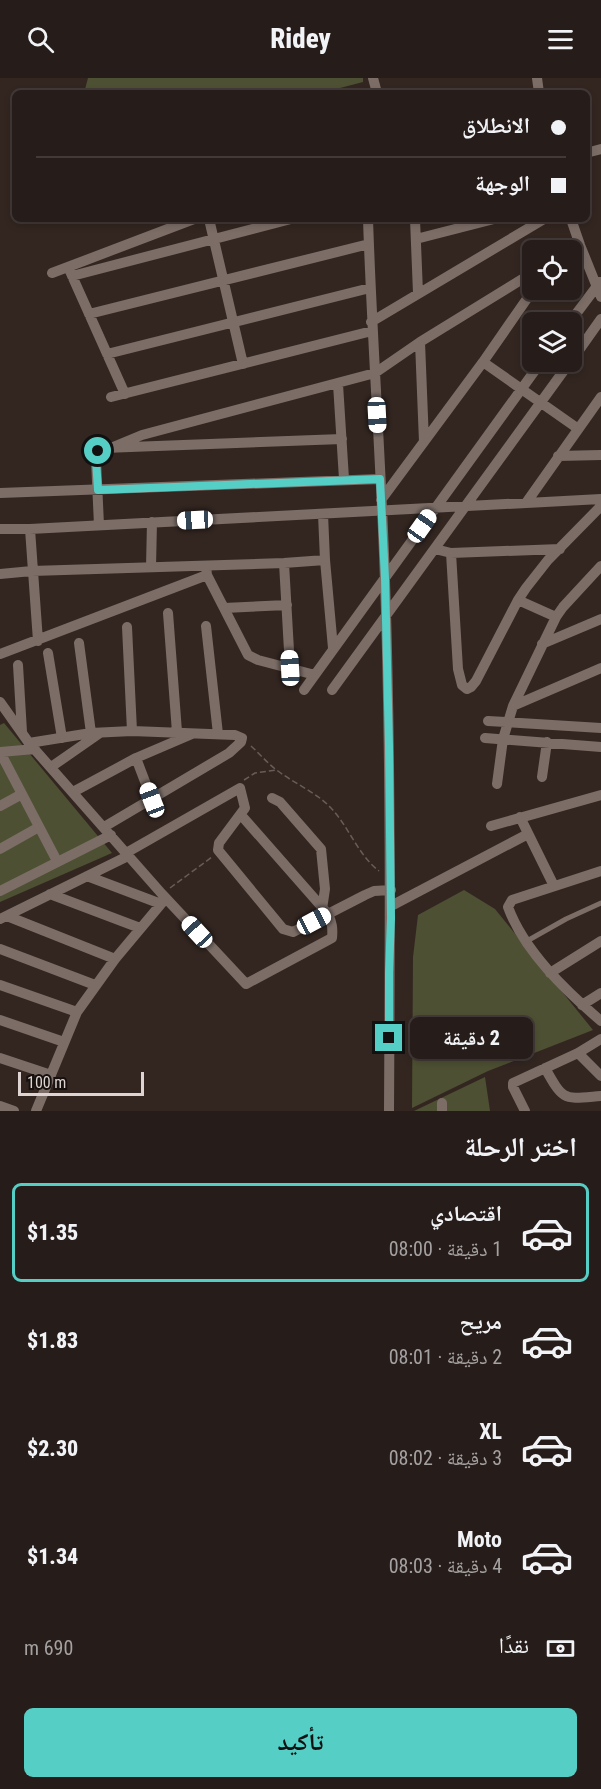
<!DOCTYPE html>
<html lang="ar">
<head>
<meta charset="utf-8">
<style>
  :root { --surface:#261c19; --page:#322926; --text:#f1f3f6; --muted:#a4a1a2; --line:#423a38; --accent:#55cec5 }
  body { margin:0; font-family:"Roboto Condensed","Noto Naskh Arabic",sans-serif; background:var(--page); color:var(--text); direction:rtl; height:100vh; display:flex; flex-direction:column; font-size:22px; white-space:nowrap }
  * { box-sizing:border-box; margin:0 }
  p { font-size:20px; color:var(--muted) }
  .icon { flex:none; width:33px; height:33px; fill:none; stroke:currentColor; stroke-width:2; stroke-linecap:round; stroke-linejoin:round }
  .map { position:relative; height:1033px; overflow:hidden; direction:ltr }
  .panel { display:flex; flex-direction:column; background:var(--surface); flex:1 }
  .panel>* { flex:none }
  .banner { position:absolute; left:12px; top:12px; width:578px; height:132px; border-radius:9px; box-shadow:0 3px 9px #0003,0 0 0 2px var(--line); direction:rtl; display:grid; align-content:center; height:132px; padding:0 24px; background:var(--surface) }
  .tools { position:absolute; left:522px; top:162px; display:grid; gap:12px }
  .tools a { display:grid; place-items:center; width:60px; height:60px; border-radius:9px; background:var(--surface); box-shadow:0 3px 9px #0003,0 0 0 2px var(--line); font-size:30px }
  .scale { position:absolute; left:18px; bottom:15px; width:126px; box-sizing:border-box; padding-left:6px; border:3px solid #ded5d2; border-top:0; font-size:16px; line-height:21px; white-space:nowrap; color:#ded5d2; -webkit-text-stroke:4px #16100e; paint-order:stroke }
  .end { position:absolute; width:27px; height:27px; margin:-14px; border:8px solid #55cec5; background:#111; box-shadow:0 0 0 3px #111 }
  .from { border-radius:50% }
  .bubble { position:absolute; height:42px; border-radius:9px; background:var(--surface); box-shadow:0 3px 9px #0003,0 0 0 2px var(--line); font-size:20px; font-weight:800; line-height:42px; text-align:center; direction:rtl }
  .car { position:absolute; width:18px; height:36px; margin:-18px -9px; border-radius:8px; box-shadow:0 0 4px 2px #0007; background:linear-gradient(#fff 24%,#345 0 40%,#fff 0 76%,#345 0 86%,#fff 0) }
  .banner b { display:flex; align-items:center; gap:21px; height:57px; font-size:22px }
  .banner b+b { border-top:2px solid var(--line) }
  .banner i { width:15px; height:15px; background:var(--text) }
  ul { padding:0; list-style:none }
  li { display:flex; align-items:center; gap:18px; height:99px; margin:0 12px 9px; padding:0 12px; border:3px solid transparent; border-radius:9px }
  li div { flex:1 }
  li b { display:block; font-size:22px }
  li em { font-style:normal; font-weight:800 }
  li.current { border-color:var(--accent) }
  li>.icon { width:54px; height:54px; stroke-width:1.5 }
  h2 { padding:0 24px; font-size:27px; line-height:72px }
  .pay { display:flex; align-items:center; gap:15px; height:66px; padding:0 24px; font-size:22px }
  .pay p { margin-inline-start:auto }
  .primary-button { display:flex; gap:12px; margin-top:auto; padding:12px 24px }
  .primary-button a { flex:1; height:69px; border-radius:9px; background:var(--accent); color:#111; font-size:24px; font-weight:800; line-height:69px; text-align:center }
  header { display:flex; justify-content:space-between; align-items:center; height:78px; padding:0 24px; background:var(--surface); font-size:27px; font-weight:800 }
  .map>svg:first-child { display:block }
  .green { fill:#4d5032 }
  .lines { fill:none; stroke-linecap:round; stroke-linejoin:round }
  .path { stroke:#675c57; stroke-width:1.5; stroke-dasharray:6 3; stroke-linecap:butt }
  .lane { stroke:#7c6d67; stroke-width:5 }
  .street { stroke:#7c6d67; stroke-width:10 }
  .route { stroke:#55cec5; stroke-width:8 }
</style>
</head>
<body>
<header><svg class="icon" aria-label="menu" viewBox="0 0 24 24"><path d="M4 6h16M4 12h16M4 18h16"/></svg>Ridey<svg class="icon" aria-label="search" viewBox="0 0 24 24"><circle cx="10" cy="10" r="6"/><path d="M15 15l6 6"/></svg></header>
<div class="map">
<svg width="601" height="1033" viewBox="0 0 601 1033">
  <rect width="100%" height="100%" fill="#332621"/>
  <path class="green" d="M88,0H363V4L321,15H84Z
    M4,645L112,775L0,824V647Z
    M464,812L495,831L593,952L488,993L412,1030L413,879L418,837Z
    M485,999L490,1033H414Z"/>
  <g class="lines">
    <path class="path" d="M251,668C260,676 268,686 278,693C295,706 316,714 331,730C349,749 358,777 379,793
      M244,702L255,695L276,692
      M170,810L212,779"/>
    <path class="lane" d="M527,863L566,841L601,825"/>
    <path class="street" d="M373,0L377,15
      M537,0L539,15
      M490,15H504
      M586,75L601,71
      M209,141L243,286
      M368,141C372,262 381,382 385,503C391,680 390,856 389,1033
      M415,141L418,215
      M571,141L580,167L601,219
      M416,161L494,141
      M69,191L125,316
      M52,195L194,141
      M72,198L291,141
      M89,236L369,166
      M371,244L544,141
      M570,244L600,204
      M420,264L424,364
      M107,276L370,210
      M572,282L601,241
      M483,284L577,350
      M338,306L344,401
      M111,319L372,253
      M113,369L142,357L375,295L420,264L532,195
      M558,378L601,377
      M0,415L380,401
      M381,422L483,284L533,212
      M526,425L601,319
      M323,436L325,482L333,570
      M99,447L96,382L98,373L104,370L342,361
      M0,451H30L601,421
      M30,451L38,563
      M435,471L451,475L560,471
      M451,475L458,591L462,607L467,611L471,609L476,603L518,522L526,510L548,482L601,428
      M284,485L290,590
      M151,489L152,444
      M0,496L32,493L284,485L325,482
      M207,497L248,577L258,582L315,597
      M518,522L556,539
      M224,530L287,527
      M168,535L177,654
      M206,548L218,656
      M127,549L132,653
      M79,565L91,655
      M542,566L601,541
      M48,575L62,660
      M0,576L207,497L206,488
      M18,587L22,654
      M304,612L541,284
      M332,612L570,284
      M0,624L29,665L162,816L246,906L330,861L332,860C333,850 332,845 328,836L241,737
      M513,628L601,590
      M488,643L601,650
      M485,660L601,669
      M29,665L91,655L132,653L235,657L242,660L241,664L229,675L104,749
      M0,674L57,783
      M0,674L35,671
      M136,680L152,722
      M51,689L100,655
      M542,699L547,664
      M497,706L503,661L513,628L556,539L563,529L601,488
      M73,714L136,680L192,656
      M272,720L280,724L321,771L325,811L322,831
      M0,728L22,716
      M520,739L554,808
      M491,748L601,717
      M0,771L39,749
      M126,775L240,710L245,730L219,765L218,772L283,851L293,854L365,817L374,813L391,812
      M601,793L512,822L508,829C524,873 566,913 601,943
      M87,798L161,826
      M0,813L111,757
      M50,816L140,850
      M391,828L528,756
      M7,838L115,881
      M0,841L128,778
      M0,871L95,907
      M550,895L601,863
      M0,907L77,934
      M582,927L601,915
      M0,942L64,964
      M578,975L601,998
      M0,980L51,997
      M545,990C564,1024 563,1021 601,1018
      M0,1028L14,1033
      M36,1033L77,934L115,881L166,820
      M442,1033V1025
      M525,1033L513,1009V1005L578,975L601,961"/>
  </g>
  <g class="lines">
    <path class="route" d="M98,373L96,382L98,412L380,401L385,500L389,668L391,840L389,895V960"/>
  </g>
</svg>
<div class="tools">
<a><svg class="icon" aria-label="locate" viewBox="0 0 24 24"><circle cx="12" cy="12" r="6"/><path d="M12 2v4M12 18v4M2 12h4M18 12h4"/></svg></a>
<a><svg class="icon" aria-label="layers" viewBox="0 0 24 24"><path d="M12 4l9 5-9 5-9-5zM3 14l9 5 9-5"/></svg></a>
</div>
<div class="scale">100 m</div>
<i class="end from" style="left:98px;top:373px"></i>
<i class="end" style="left:389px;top:960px"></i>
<div class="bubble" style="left:410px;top:939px;width:123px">2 دقيقة</div>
<i class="car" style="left:377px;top:337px;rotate:177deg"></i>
<i class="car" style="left:195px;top:442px;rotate:267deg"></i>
<i class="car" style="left:422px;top:448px;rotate:35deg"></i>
<i class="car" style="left:290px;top:590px;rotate:357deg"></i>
<i class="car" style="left:152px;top:722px;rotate:339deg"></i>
<i class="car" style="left:314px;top:843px;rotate:62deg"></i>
<i class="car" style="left:197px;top:854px;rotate:317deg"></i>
<div class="banner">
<b><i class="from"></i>الانطلاق</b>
<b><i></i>الوجهة</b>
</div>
</div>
<section class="panel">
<h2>اختر الرحلة</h2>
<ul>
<li class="current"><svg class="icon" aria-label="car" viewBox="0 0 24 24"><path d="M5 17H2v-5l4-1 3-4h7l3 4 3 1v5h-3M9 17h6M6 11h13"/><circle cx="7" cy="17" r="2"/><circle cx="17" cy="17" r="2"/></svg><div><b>اقتصادي</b><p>1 دقيقة · 08:00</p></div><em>$1.35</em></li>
<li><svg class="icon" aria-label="car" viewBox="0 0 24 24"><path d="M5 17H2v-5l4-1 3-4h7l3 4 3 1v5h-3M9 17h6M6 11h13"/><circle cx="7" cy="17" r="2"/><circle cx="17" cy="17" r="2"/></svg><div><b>مريح</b><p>2 دقيقة · 08:01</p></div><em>$1.83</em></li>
<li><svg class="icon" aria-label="car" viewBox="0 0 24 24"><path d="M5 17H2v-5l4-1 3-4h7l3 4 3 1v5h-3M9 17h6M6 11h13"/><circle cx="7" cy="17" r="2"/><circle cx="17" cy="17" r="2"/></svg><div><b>XL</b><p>3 دقيقة · 08:02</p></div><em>$2.30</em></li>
<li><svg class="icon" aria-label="car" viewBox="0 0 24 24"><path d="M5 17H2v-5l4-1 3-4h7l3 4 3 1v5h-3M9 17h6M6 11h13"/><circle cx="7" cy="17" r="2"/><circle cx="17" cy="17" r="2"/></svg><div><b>Moto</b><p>4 دقيقة · 08:03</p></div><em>$1.34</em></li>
</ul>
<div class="pay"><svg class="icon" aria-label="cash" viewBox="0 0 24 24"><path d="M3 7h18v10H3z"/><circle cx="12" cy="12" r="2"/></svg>نقدًا<p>690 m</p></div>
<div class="primary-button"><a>تأكيد</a></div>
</section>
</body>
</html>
